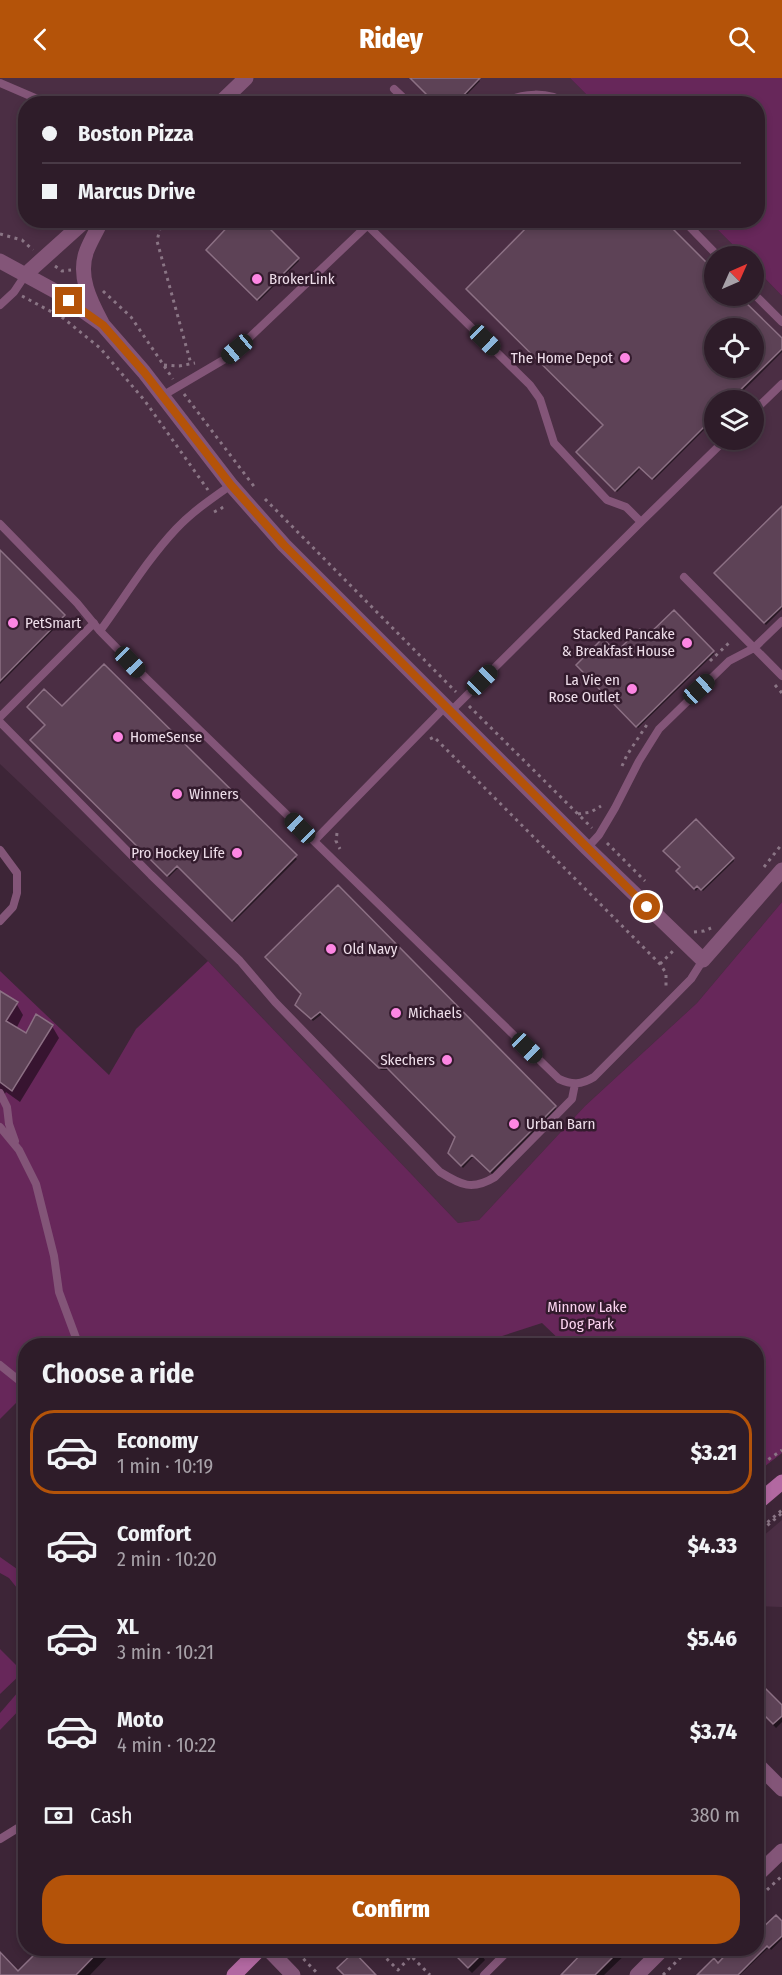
<!DOCTYPE html>
<html lang="en">
<head>
<meta charset="utf-8">
<style>
  :root { --surface:#2e1c29; --page:#3a2935; --text:#f1f3f6; --muted:#a7a1a8; --line:#493a46; --accent:#b45309 }
  body { margin:0; font-family:"Fira Sans Condensed",sans-serif; background:var(--page); color:var(--text); height:100vh; display:flex; flex-direction:column; font-size:22px; white-space:nowrap }
  * { box-sizing:border-box; margin:0 }
  p { font-size:20px; color:var(--muted) }
  .icon { flex:none; width:33px; height:33px; fill:none; stroke:currentColor; stroke-width:2; stroke-linecap:round; stroke-linejoin:round }
  .map { position:relative; flex:1; overflow:hidden }
  .sheet { position:absolute; left:18px; top:1260px; width:746px; height:618px; display:flex; flex-direction:column; background:var(--surface); border-radius:24px; box-shadow:0 3px 9px #0003,0 0 0 2px var(--line) }
  .sheet>* { flex:none }
  .guide { position:absolute; left:18px; top:18px; width:747px; height:132px; border-radius:24px; box-shadow:0 3px 9px #0003,0 0 0 2px var(--line); display:grid; align-content:center; height:132px; padding:0 24px; background:var(--surface) }
  .needle { width:39px; rotate:45deg }
  .buttons { position:absolute; left:704px; top:168px; display:grid; gap:12px }
  .buttons a { display:grid; place-items:center; width:60px; height:60px; border-radius:50%; background:var(--surface); box-shadow:0 3px 9px #0003,0 0 0 2px var(--line); font-size:30px }
  .end { position:absolute; width:27px; height:27px; margin:-14px; border:8px solid #b45309; background:#fff; box-shadow:0 0 0 3px #fff }
  .from { border-radius:50% }
  .car { position:absolute; width:18px; height:36px; margin:-18px -9px; border-radius:8px; box-shadow:0 0 4px 2px #0007; background:linear-gradient(#222 24%,#8ab4d8 0 40%,#222 0 76%,#8ab4d8 0 86%,#222 0) }
  .guide b { display:flex; align-items:center; gap:21px; height:57px; font-size:22px }
  .guide b+b { border-top:2px solid var(--line) }
  .guide i { width:15px; height:15px; background:var(--text) }
  ul { padding:0; list-style:none }
  li { display:flex; align-items:center; gap:18px; height:84px; margin:0 12px 9px; padding:0 12px; border:3px solid transparent; border-radius:24px }
  li div { flex:1 }
  li b { display:block; font-size:22px }
  li em { font-style:normal; font-weight:800 }
  li.on { border-color:var(--accent) }
  li>.icon { width:54px; height:54px; stroke-width:1.5 }
  h2 { padding:0 24px; font-size:27px; line-height:72px }
  .pay { display:flex; align-items:center; gap:15px; height:66px; padding:0 24px; font-size:22px }
  .pay p { margin-inline-start:auto }
  .primary-button { display:flex; gap:12px; margin-top:auto; padding:12px 24px }
  .primary-button a { flex:1; height:69px; border-radius:24px; background:var(--accent); color:#fff; font-size:24px; font-weight:800; line-height:69px; text-align:center }
  header { display:flex; justify-content:space-between; align-items:center; height:78px; padding:0 24px; background:var(--accent); color:#fff; font-size:27px; font-weight:800 }
  .map>svg:first-child { display:block }
  .built { fill:#4b2e44; fill-rule:evenodd }
  .green { fill:#67275a }
  .shadow { fill:#0007; fill-rule:evenodd }
  .building { fill:#5d4256; stroke:#8c7084; stroke-width:1.5; fill-rule:evenodd }
  .lines { fill:none; stroke-linecap:round; stroke-linejoin:round }
  .path { stroke:#8a7585; stroke-width:3; stroke-dasharray:3 4.5; stroke-linecap:butt }
  .service { stroke:#835578; stroke-width:8 }
  .minor { stroke:#835578; stroke-width:15 }
  .tertiary { stroke:#835578; stroke-width:15 }
  .secondary { stroke:#b268a1; stroke-width:15 }
  .route { stroke:#b45309; stroke-width:8 }
  .poi-dot { fill:#fd86e3; stroke:#331b2d; stroke-width:2 }
  .labels { text-anchor:middle; stroke-width:5; stroke-linejoin:round; paint-order:stroke }
  .poi-label { font-size:15px; fill:#eedeea; stroke:#331b2d; text-anchor:start }
  .park-label { font-size:15px; fill:#fcd4f1; stroke:#331b2d }
</style>
</head>
<body>
<header><svg class="icon" aria-label="back" viewBox="0 0 24 24"><path d="M15 5l-7 7 7 7"/></svg>Ridey<svg class="icon" aria-label="search" viewBox="0 0 24 24"><circle cx="10" cy="10" r="6"/><path d="M15 15l6 6"/></svg></header>
<div class="map">
<svg width="782" height="1897" viewBox="0 0 782 1897">
  <rect width="100%" height="100%" fill="#3d2537"/>
  <path class="built" d="M0,0H570L595,25L26,26V142L709,143L744,178H714V218H753V188L782,218V824L697,925L585,1028L479,1142L458,1145L208,883L0,686ZM714,250H753V290H714ZM714,322H753V362H714Z
    M782,1442V1529L756,1528V1464Z"/>
  <path class="green" d="M570,0H782V218L753,188V178H744L709,143L758,142V26L595,25Z
    M782,824V1375L756,1395V1268L565,1267L542,1245L499,1259L493,1268H26L25,1333L17,1324L0,1341V893L109,997L136,951L208,883L458,1145L479,1142L585,1028L697,925Z
    M0,1479L17,1491L25,1500V1520L9,1500L0,1495Z
    M0,1571L23,1594L0,1616Z
    M25,1606V1626L0,1652V1635Z"/>
  <path class="shadow" d="M413,0H477L480,3L458,26H437Z
    M209,174L298,181L299,183L259,223Z
    M714,194V218H737L782,262V274L734,322H714V342L654,402L641,390L617,414L579,376L604,348ZM714,250H753V290H714Z
    M782,430V531L766,547L717,497Z
    M0,474L65,540L0,606Z
    M647,560L713,574L714,576L638,650L580,589L616,576Z
    M104,588L297,781L234,844L179,789L169,799L33,665L62,631Z
    M733,780L734,783L703,813L699,809L696,813L679,795Z
    M302,917L555,1029L556,1031L492,1096L474,1078L463,1090L449,1075L456,1060L390,992H381L322,936L313,943L298,929Z
    M0,919L16,925L23,937L16,951L26,957L52,948L59,960L20,1024L6,1014L0,1024Z
    M756,1606L782,1629V1644L776,1650L756,1629Z
    M26,1822V1836L20,1827Z
    M782,1845V1861L771,1872L769,1869L740,1897H699L756,1870V1858Z
    M43,1870H116L90,1897H0V1876L18,1895Z
    M388,1870H404L396,1878Z
    M447,1870H477L485,1882L472,1895Z
    M593,1870H632L604,1897H563Z"/>
  <path class="building" d="M410,0H480L455,26H436Z
    M234,142H261L299,180L257,222L206,172Z
    M534,142H664L714,192V218H739L782,260V271L730,322H714V339L652,401L639,389L615,413L576,374L603,347L466,211ZM714,250H753V290H714Z
    M782,428V528L764,545L714,495Z
    M0,472L65,537L0,603Z
    M674,532L714,573L636,649L576,587L603,560L616,574L640,551L647,558Z
    M104,586L297,777L232,843L177,788L167,798L30,662L45,647L27,629L44,611L62,628Z
    M696,741L734,780L701,812L697,808L694,811L676,793L680,789L663,773Z
    M338,807L556,1028L490,1094L472,1077L461,1088L448,1075L455,1059L387,990H379L320,934L311,941L295,927L301,916L265,879Z
    M0,913L18,924L6,943L26,955L36,936L53,947L12,1013L0,1004Z
    M756,1604L764,1613L766,1611L782,1627V1638L773,1646L756,1629Z
    M776,1837L782,1843V1858L769,1870L767,1868L738,1897H697L714,1880L718,1885L732,1870H756V1856Z
    M41,1870H102L76,1897H0V1874L18,1893Z
    M448,1870H488L468,1890Z
    M587,1870H622L595,1897H561Z
    M354,1874L376,1897H344L337,1890Z"/>
  <g class="lines">
    <path class="path" d="M419,18L426,26
      M162,142L157,163L191,286
      M0,156L22,162L33,172
      M55,188L62,193L71,192
      M103,213L131,239L173,301
      M22,218L63,240L100,270L145,323L208,412
      M164,287L179,288L195,285
      M184,316L256,411
      M265,421L456,614
      M214,434L222,430L219,426
      M710,583L731,563
      M775,607L782,615
      M469,628L592,750
      M430,661L434,659L660,886L666,895V910
      M622,688L627,677L648,645
      M578,736L591,734L601,728
      M337,755L336,763L340,771
      M607,765L645,803
      M764,789L782,766
      M694,854L704,853L711,850
      M660,886L674,872
      M756,1390L782,1372
      M756,1454L782,1432
      M756,1457L782,1435
      M756,1822L782,1798
      M293,1870L319,1897
      M376,1870L398,1892L411,1878L430,1897
      M663,1897L690,1870"/>
    <path class="service" d="M0,5L49,26
      M394,11L410,26
      M502,26C520,14 550,13 567,26
      M683,142L718,178
      M368,148L530,307L540,321L554,365L607,422L626,429L641,444L450,634
      M753,215L782,244
      M0,227L14,214L26,196
      M162,318L225,281L249,260L373,142
      M753,334L782,306
      M641,444L725,362
      M0,446L77,525L100,553L146,600L559,1001C572,1007 581,1007 594,999L691,901L703,882
      M684,499L782,598
      M100,553C125,519 147,482 176,451C192,434 211,421 231,407
      M0,639L94,545
      M0,644L151,797L240,883L275,924L440,1094C461,1107 472,1113 495,1099L572,1021L575,1006
      M314,763L445,629
      M587,770L599,757L615,730L639,683L659,651L729,583L754,570L782,543
      M0,772L17,795V815L13,829L0,843
      M0,1015L7,1029L9,1046L15,1063
      M0,1049L19,1072L36,1106L54,1178L59,1214L79,1268
      M0,1287L26,1308
      M0,1761L26,1745
      M484,1897L511,1870"/>
    <path class="minor" d="M756,1685L782,1711
      M756,1798L782,1773
      M267,1870L293,1897
      M637,1897L664,1870"/>
    <path class="tertiary" d="M219,26L246,0
      M0,183L55,213L103,247L144,294L231,407L284,467L587,770L703,882L782,792
      M26,196L86,142
      M102,245C90,223 77,197 87,172C91,162 97,152 102,142"/>
    <path class="secondary" d="M756,1426L782,1404
      M234,1897L261,1870"/>
  </g>
  <g class="lines">
    <path class="route" d="M69,223L103,247L117,263L144,294L231,407L284,467L647,829"/>
  </g>
  <g class="poi-dot">
    <circle cx="257" cy="201" r="6"/>
    <circle cx="625" cy="280" r="6"/>
    <circle cx="13" cy="545" r="6"/>
    <circle cx="687" cy="565" r="6"/>
    <circle cx="632" cy="611" r="6"/>
    <circle cx="118" cy="659" r="6"/>
    <circle cx="177" cy="716" r="6"/>
    <circle cx="237" cy="775" r="6"/>
    <circle cx="331" cy="871" r="6"/>
    <circle cx="396" cy="935" r="6"/>
    <circle cx="447" cy="982" r="6"/>
    <circle cx="514" cy="1046" r="6"/>
  </g>
  <g class="labels">
    <g class="poi-label">
      <text x="269" y="206">BrokerLink</text>
      <text x="613" y="285" text-anchor="end">The Home Depot</text>
      <text x="25" y="550">PetSmart</text>
      <text x="675" y="561" text-anchor="end">Stacked Pancake<tspan x="675" dy="17">&amp; Breakfast House</tspan></text>
      <text x="620" y="607" text-anchor="end">La Vie en<tspan x="620" dy="17">Rose Outlet</tspan></text>
      <text x="130" y="664">HomeSense</text>
      <text x="189" y="721">Winners</text>
      <text x="225" y="780" text-anchor="end">Pro Hockey Life</text>
      <text x="343" y="876">Old Navy</text>
      <text x="408" y="940">Michaels</text>
      <text x="435" y="987" text-anchor="end">Skechers</text>
      <text x="526" y="1051">Urban Barn</text>
    </g>
    <g class="park-label">
      <text x="587" y="1234">Minnow Lake<tspan x="587" dy="17">Dog Park</tspan></text>
    </g>
  </g>
</svg>
<div class="buttons">
<a><svg class="needle" viewBox="-14 -14 28 28"><path d="M0-13l5 13h-10z" fill="#e53935"/><path d="M0 13l5-13h-10z" fill="#a7a1a8"/></svg></a>
<a><svg class="icon" aria-label="locate" viewBox="0 0 24 24"><circle cx="12" cy="12" r="6"/><path d="M12 2v4M12 18v4M2 12h4M18 12h4"/></svg></a>
<a><svg class="icon" aria-label="layers" viewBox="0 0 24 24"><path d="M12 4l9 5-9 5-9-5zM3 14l9 5 9-5"/></svg></a>
</div>
<i class="end from" style="left:647px;top:829px"></i>
<i class="end" style="left:69px;top:223px"></i>
<i class="car" style="left:485px;top:262px;rotate:134deg"></i>
<i class="car" style="left:237px;top:271px;rotate:230deg"></i>
<i class="car" style="left:130px;top:584px;rotate:136deg"></i>
<i class="car" style="left:482px;top:602px;rotate:45deg"></i>
<i class="car" style="left:699px;top:611px;rotate:48deg"></i>
<i class="car" style="left:300px;top:750px;rotate:314deg"></i>
<i class="car" style="left:527px;top:970px;rotate:134deg"></i>
<div class="guide">
<b><i class="from"></i>Boston Pizza</b>
<b><i></i>Marcus Drive</b>
</div>
<section class="sheet">
<h2>Choose a ride</h2>
<ul>
<li class="on"><svg class="icon" aria-label="car" viewBox="0 0 24 24"><path d="M5 17H2v-5l4-1 3-4h7l3 4 3 1v5h-3M9 17h6M6 11h13"/><circle cx="7" cy="17" r="2"/><circle cx="17" cy="17" r="2"/></svg><div><b>Economy</b><p>1 min · 10:19</p></div><em>$3.21</em></li>
<li><svg class="icon" aria-label="car" viewBox="0 0 24 24"><path d="M5 17H2v-5l4-1 3-4h7l3 4 3 1v5h-3M9 17h6M6 11h13"/><circle cx="7" cy="17" r="2"/><circle cx="17" cy="17" r="2"/></svg><div><b>Comfort</b><p>2 min · 10:20</p></div><em>$4.33</em></li>
<li><svg class="icon" aria-label="car" viewBox="0 0 24 24"><path d="M5 17H2v-5l4-1 3-4h7l3 4 3 1v5h-3M9 17h6M6 11h13"/><circle cx="7" cy="17" r="2"/><circle cx="17" cy="17" r="2"/></svg><div><b>XL</b><p>3 min · 10:21</p></div><em>$5.46</em></li>
<li><svg class="icon" aria-label="car" viewBox="0 0 24 24"><path d="M5 17H2v-5l4-1 3-4h7l3 4 3 1v5h-3M9 17h6M6 11h13"/><circle cx="7" cy="17" r="2"/><circle cx="17" cy="17" r="2"/></svg><div><b>Moto</b><p>4 min · 10:22</p></div><em>$3.74</em></li>
</ul>
<div class="pay"><svg class="icon" aria-label="cash" viewBox="0 0 24 24"><path d="M3 7h18v10H3z"/><circle cx="12" cy="12" r="2"/></svg>Cash<p>380 m</p></div>
<div class="primary-button"><a>Confirm</a></div>
</section>
</div>
</body>
</html>
